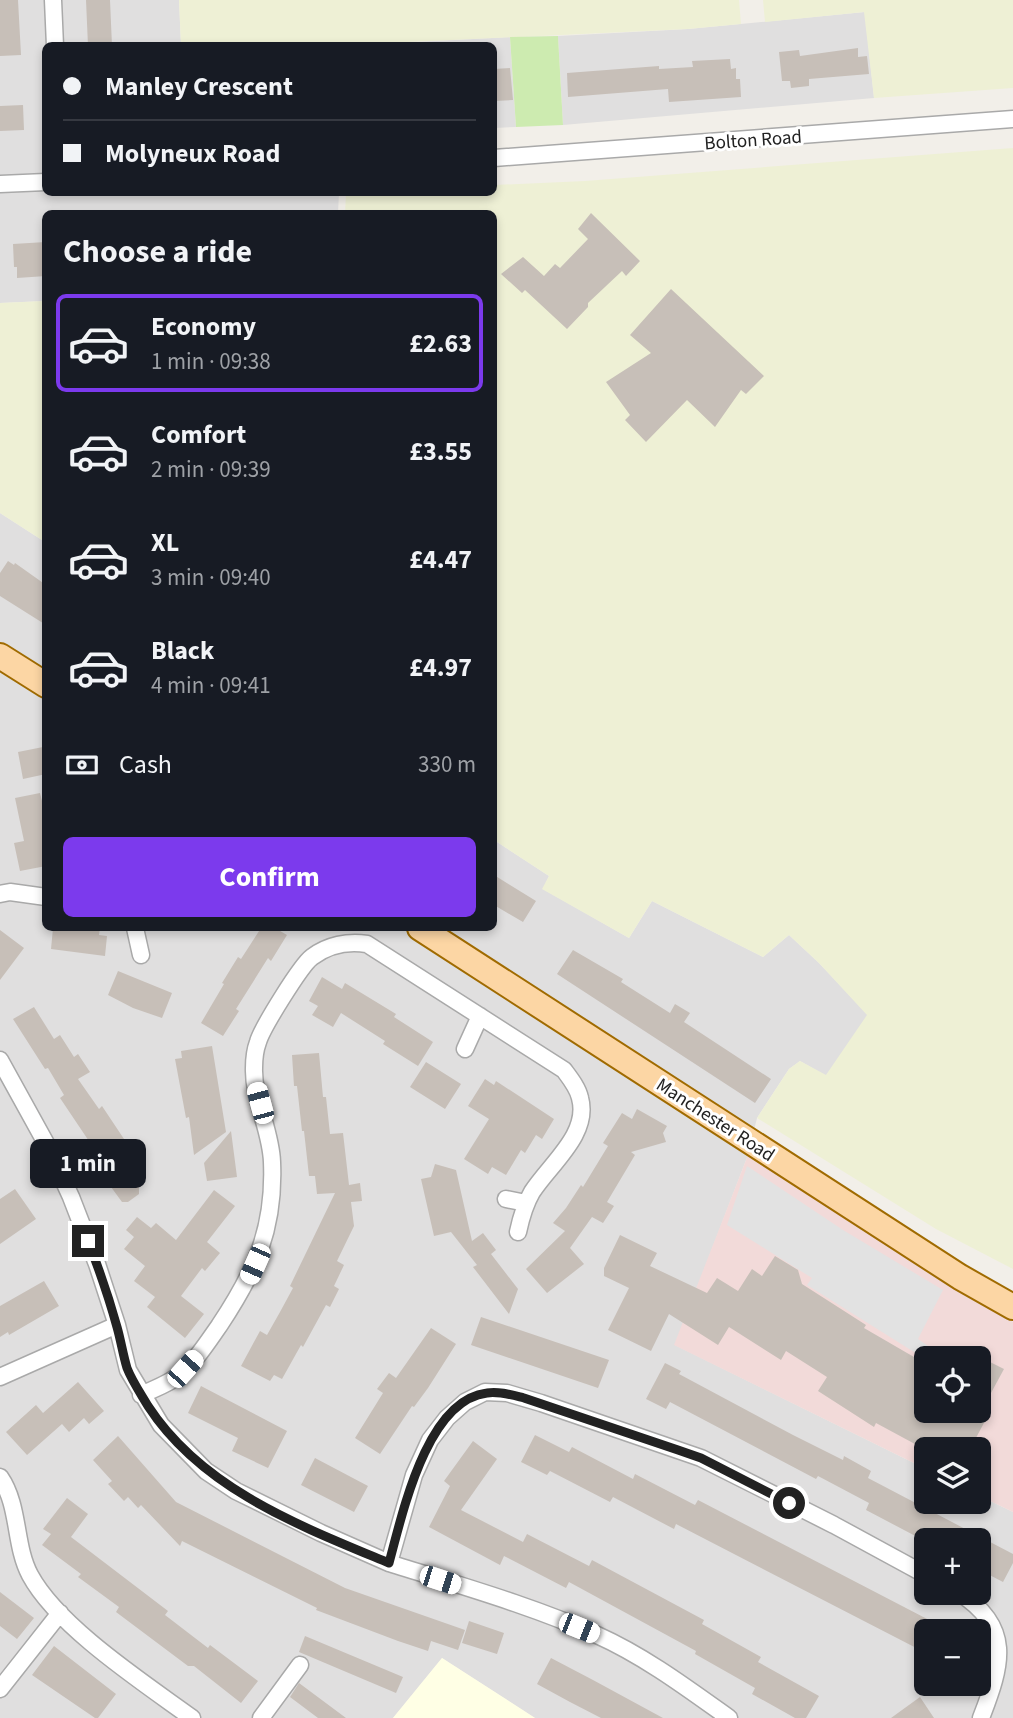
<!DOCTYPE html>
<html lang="en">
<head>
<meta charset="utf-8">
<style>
  :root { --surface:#171b24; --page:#20242c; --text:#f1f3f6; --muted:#9ea1a6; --line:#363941; --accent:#7c3aed }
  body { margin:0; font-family:"Source Sans 3",sans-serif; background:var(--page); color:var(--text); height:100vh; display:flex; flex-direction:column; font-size:26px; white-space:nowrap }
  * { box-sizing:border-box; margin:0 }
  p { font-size:23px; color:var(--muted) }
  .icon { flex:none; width:38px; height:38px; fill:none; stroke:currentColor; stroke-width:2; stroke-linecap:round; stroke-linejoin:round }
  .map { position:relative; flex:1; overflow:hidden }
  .details { position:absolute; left:42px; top:210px; width:455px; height:721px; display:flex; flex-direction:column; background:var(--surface); border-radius:10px; box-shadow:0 4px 10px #0003 }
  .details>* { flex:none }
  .guide { position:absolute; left:42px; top:42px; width:455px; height:154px; border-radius:10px; box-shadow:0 4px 10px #0003; display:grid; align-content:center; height:154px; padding:0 21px; background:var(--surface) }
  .buttons { position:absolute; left:914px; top:1346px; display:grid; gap:14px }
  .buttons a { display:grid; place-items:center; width:77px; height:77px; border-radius:10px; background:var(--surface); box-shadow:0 4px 10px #0003; font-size:35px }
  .end { position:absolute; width:32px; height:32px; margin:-16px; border:9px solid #222; background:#fff; box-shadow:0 0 0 4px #fff }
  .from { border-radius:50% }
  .bubble { position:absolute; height:49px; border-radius:10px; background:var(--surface); box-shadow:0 4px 10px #0003; font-size:23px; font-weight:700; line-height:49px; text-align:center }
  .car { position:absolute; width:21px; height:42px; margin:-21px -10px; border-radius:9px; box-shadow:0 0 5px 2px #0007; background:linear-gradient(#fff 24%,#345 0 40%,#fff 0 76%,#345 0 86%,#fff 0) }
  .guide b { display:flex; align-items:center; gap:24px; height:66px; font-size:26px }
  .guide b+b { border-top:2px solid var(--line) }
  .guide i { width:18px; height:18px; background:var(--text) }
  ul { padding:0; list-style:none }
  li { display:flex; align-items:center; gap:21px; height:98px; margin:0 14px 10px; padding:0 7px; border:4px solid transparent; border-radius:10px }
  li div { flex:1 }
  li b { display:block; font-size:26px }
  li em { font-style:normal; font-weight:700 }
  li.on { border-color:var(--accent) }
  li>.icon { width:63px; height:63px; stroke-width:1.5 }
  h2 { padding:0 21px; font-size:32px; line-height:84px }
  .pay { display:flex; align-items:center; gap:18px; height:77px; padding:0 21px; font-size:26px }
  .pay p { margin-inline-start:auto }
  .button { display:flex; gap:14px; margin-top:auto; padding:14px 21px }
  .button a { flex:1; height:80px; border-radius:10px; background:var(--accent); color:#fff; font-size:28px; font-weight:700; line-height:80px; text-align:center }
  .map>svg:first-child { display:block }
  .residential { fill:#e0dfdf; fill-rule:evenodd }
  .commercial { fill:#f2dad9; fill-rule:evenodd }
  .education { fill:#ffffe5 }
  .farmland { fill:#eef0d5 }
  .grass { fill:#cdebb0 }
  .parking { fill:#e2e2e2 }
  .building { fill:#c7bfb8 }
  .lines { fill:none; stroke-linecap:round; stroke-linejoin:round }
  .minor-casing { stroke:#a9a9a9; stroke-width:19 }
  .primary-casing { stroke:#a06b00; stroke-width:28 }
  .minor { stroke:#fff; stroke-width:16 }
  .primary { stroke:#fcd6a4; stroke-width:24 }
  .route { stroke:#222; stroke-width:9 }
  .labels { text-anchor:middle; stroke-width:6; stroke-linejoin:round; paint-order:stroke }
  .street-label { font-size:19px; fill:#222; stroke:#fff }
</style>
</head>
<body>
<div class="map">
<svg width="1013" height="1718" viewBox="0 0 1013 1718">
  <rect width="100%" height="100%" fill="#f2efe9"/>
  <path class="residential" d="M0,0H179L181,45L46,46V192L339,193L338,213L46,214L45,301L0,303Z
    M865,12L874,98L563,125L558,36L688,29Z
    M510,37L516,127L494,128V46H345Z
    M0,513L45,542L46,928H494V840L549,876L543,889L629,938L652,901L763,957L789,935L819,963L868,1015L826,1076L800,1061L789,1069L757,1118L748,1155L675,1345L926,1469V1502H978V1495L1013,1512V1718H535L442,1658L393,1718H0ZM926,1540H978V1592H926ZM926,1631H978V1684H926Z"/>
  <path class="commercial" d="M748,1155L1013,1322V1512L978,1495V1449H926V1469L674,1345ZM926,1358H978V1410H926Z"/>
  <path class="education" d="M442,1658L535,1718H393Z"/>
  <path class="farmland" d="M179,0H739L741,24L688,29L345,45L181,46Z
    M763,0H1013V88L874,98L864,12L765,22Z
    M1013,148V1269L936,1229L757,1118L789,1069L800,1061L826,1075L867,1015L819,963L789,935L763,957L652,901L629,938L542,889L549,876L494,840V214H345L346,193L494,192V185L585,181Z
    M45,301H46L45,542L0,513V303Z"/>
  <path class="grass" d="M558,36L563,125L516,127L510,37Z"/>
  <path class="parking" d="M747,1166L843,1230L943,1290L918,1339L928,1346L922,1357L807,1285L812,1278L727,1225Z"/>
  <path class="building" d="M0,0H18L21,55L0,56Z
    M86,0H110L112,46H88Z
    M858,48V57L867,56L869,74L809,79V86L791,88L790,81H782L779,52L799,50L800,56Z
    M730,59L731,69L736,68V79H740L741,97L669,102L668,89L568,97L567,73L659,66V69L693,67L692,61Z
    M510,68L513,100L494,101V69Z
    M23,105L24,130L0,131V106Z
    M591,213L640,261L626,276L622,271L588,303V307L567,329L525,290L522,293L501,274L523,257L544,276L555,264L560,268L588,239L578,229Z
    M46,242V276L17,278V267H14L13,244Z
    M671,289L764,376L746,394L741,390L715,427L687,400L646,442L625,420L630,415L606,382L651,353L630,335Z
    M8,561L14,565L15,563L46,585V625L0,596V573Z
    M43,747L46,774L23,779L18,752Z
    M40,793L46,817V866L20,871L14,843L24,841L15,798Z
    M494,875L536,901L523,922L494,905Z
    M53,928H100L99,935L107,936L105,956L51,949Z
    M261,928H275L287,935L271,961L268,958L236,1009L239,1011L223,1036L201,1023L224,984L222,983L238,957L241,959Z
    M0,930L24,948L0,980Z
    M573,950L623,979L621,982L670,1013L675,1004L690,1013L684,1022L771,1079L755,1103L557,974Z
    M118,971L172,993L162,1018L133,1008L108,995Z
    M322,977L342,989L345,983L396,1014L394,1017L433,1042L418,1066L383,1044L385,1041L341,1013L333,1027L312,1015L318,1006L309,1001Z
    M34,1007L54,1039L60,1035L74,1057L78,1054L90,1072L78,1079L99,1109L102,1106L128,1145L120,1150L138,1176L134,1179L139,1187V1194L128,1202H122L100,1172L107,1168L60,1098L64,1095L48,1068L45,1069L13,1019Z
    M212,1046L226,1132L194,1155L189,1117L186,1118L175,1059L182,1058L181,1051Z
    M319,1053L323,1097H326L330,1134L343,1133L349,1185L360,1183L362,1201L351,1202L354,1226L337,1261L344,1265L334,1286L339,1289L330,1307L326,1305L303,1347L301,1345L282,1379L274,1375L270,1381L241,1366L260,1331L267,1335L280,1312L293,1288L290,1286L335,1193L317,1194L315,1176H309L304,1131H302L297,1086H294L292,1055Z
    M426,1062L461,1084L445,1109L410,1087Z
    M485,1079L494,1085L496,1081L554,1119L542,1139L536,1135L525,1153L521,1150L506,1175L492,1167L488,1174L464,1159L489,1119L468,1106Z
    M637,1109L667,1126L663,1133L666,1142L631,1152L635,1155L607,1202L614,1206L603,1223L592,1217L570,1248L584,1264L547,1293L526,1269L565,1231L553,1223L566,1208L581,1185L583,1187L608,1146L603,1143L622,1113L632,1119Z
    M231,1131L237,1177L207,1181L204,1163Z
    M435,1164L456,1170L472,1241L483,1233L496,1250L491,1254L518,1289L509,1314L473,1267L477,1265L451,1232L434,1236L421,1179L431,1177Z
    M15,1189L36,1219L0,1244V1199Z
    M214,1190L235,1206L207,1242L220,1253L205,1271L202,1268L181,1296L204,1314L185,1338L147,1307L155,1297L134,1281L145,1266L124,1249L134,1237L126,1230L137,1217L151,1228L156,1223L176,1240Z
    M620,1235L657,1253L650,1266L707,1293L717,1278L738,1291L752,1269L762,1276L775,1256L798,1270L802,1284L866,1325L864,1328L926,1364V1414L928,1410H978V1356L1004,1369L978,1417L985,1421L970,1449L926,1450L876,1423L874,1427L818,1391L827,1377L786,1351L781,1360L729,1327L718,1345L669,1314L651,1351L608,1330L629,1288L604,1276V1268Z
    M44,1281L59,1306L9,1335L8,1332L0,1337V1306Z
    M481,1317L609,1360L598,1388L471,1345Z
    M431,1328L456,1344L428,1388L414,1407L412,1406L380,1454L355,1438L383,1393L377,1389L389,1373L396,1378Z
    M665,1363L681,1371L679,1374L793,1435L843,1460L844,1456L871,1471L868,1478L1013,1554V1563L1003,1582L978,1569V1540H923L866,1510L869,1503L818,1476L816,1479L670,1402L666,1409L646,1399Z
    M78,1382L104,1411L89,1424L84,1418L69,1432L62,1424L27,1455L6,1432L36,1405L43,1413Z
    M201,1386L287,1431L268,1468L232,1451L238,1438L188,1413Z
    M535,1435L569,1452L572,1447L633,1479L635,1474L695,1505L698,1500L931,1621L926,1631V1653L676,1524L674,1529L613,1497L610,1502L550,1471L547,1475L521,1462Z
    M118,1436L176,1502L345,1588L465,1630L458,1650L431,1641L428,1651L398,1641L316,1610L317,1608L182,1541L180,1546L141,1505L138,1508L128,1497L124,1501L108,1484L112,1481L93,1460Z
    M473,1441L497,1459L461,1510L523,1542L527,1534L589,1566L592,1560L704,1620L702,1624L761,1657L758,1662L819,1696L806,1718H795L752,1694L755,1688L695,1654L696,1651L569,1582L566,1588L504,1556L500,1565L429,1527L450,1486L444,1481Z
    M315,1458L368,1486L354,1512L301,1485Z
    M67,1498L88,1514L71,1537L168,1611L165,1615L208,1648L210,1645L258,1681L241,1703L194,1666H188L116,1612L119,1607L78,1577L81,1574L42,1545L51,1534L43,1529Z
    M0,1592L34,1618L17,1639L0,1626Z
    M469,1621L504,1633L497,1654L462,1643Z
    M305,1636L403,1677L396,1693L299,1652Z
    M54,1646L116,1694L98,1718H95L32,1675Z
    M551,1658L593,1680L663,1718H601L570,1702L537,1684Z
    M299,1683L346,1718H318L290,1697Z
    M920,1697L934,1718H891Z"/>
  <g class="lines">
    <defs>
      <path id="minor" d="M53,0L55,46
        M494,158L1013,119
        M0,184L46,182
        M0,894L10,892L46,897
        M135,928L141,955
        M465,1049L480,1016
        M0,1060L48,1147L71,1197L97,1264L117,1325L128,1370L161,1425L206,1471L236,1491L321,1533L389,1563C458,1585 530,1605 597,1635C644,1656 687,1688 729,1718
        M506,1199L526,1203
        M0,1377L117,1325
        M141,1395C153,1389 169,1384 179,1375C195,1362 207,1343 219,1326C255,1272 275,1229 272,1162C271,1130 253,1100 254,1068C254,1059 255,1050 258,1042C262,1028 301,965 312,957C328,945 348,941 367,944L564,1070C570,1078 578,1088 580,1098C590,1134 550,1164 532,1192C525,1204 521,1218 518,1232
        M0,1477C20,1506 14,1545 30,1575C58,1627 144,1683 192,1718
        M389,1563L414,1475L430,1440L447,1418L465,1402L485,1392L507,1393L541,1403L701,1458L834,1525L926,1575
        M958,1592C1013,1627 1002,1664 981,1718
        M0,1689L60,1613
        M261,1718L300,1665"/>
      <path id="primary" d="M0,656L46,685
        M420,928L960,1277L1013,1307"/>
    </defs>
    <use href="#minor" class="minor-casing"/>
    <use href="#primary" class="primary-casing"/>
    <use href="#minor" class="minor"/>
    <use href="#primary" class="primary"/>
  </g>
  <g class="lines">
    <path class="route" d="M88,1241C99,1269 109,1298 117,1327C121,1341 123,1355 127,1368C132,1381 141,1394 148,1406C202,1489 300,1526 389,1563C402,1516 426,1400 487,1393C499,1391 512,1395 524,1398L678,1450L701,1458L789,1503"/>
  </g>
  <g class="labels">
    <g class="street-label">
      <text transform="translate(753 139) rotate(-4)" y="7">Bolton Road</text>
      <text transform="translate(716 1119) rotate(33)" y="7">Manchester Road</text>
    </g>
  </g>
</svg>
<div class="buttons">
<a><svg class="icon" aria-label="locate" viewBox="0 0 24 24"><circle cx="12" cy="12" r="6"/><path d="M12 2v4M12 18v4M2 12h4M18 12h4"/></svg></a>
<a><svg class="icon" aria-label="layers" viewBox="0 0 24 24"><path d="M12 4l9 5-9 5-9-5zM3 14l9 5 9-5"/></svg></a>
<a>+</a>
<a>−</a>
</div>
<i class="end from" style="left:789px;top:1503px"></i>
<i class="end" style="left:88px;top:1241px"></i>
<div class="bubble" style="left:30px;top:1139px;width:116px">1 min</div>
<i class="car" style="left:260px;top:1103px;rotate:345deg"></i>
<i class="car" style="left:255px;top:1264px;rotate:204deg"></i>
<i class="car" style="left:185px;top:1369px;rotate:42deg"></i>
<i class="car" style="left:440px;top:1580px;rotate:108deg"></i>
<i class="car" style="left:579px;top:1628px;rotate:112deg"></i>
<div class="guide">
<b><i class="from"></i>Manley Crescent</b>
<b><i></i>Molyneux Road</b>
</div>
<section class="details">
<h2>Choose a ride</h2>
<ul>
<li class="on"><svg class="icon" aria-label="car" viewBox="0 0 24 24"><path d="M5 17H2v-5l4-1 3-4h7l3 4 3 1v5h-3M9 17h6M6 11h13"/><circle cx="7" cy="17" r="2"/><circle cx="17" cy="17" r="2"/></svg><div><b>Economy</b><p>1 min · 09:38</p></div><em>£2.63</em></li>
<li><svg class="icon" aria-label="car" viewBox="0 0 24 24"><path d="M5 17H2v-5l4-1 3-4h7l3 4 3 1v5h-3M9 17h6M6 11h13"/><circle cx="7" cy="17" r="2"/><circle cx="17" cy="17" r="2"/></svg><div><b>Comfort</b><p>2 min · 09:39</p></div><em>£3.55</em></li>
<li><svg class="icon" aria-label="car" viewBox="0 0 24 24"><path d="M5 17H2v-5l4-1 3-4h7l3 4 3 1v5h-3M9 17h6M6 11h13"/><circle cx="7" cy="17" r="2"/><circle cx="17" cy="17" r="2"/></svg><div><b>XL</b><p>3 min · 09:40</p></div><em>£4.47</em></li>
<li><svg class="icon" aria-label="car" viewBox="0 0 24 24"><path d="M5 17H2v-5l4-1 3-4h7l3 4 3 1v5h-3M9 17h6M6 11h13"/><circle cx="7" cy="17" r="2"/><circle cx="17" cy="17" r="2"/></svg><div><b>Black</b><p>4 min · 09:41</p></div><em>£4.97</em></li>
</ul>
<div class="pay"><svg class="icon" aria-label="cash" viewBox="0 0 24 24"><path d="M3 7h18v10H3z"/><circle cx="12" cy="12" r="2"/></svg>Cash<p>330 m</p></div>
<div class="button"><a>Confirm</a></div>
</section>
</div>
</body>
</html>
